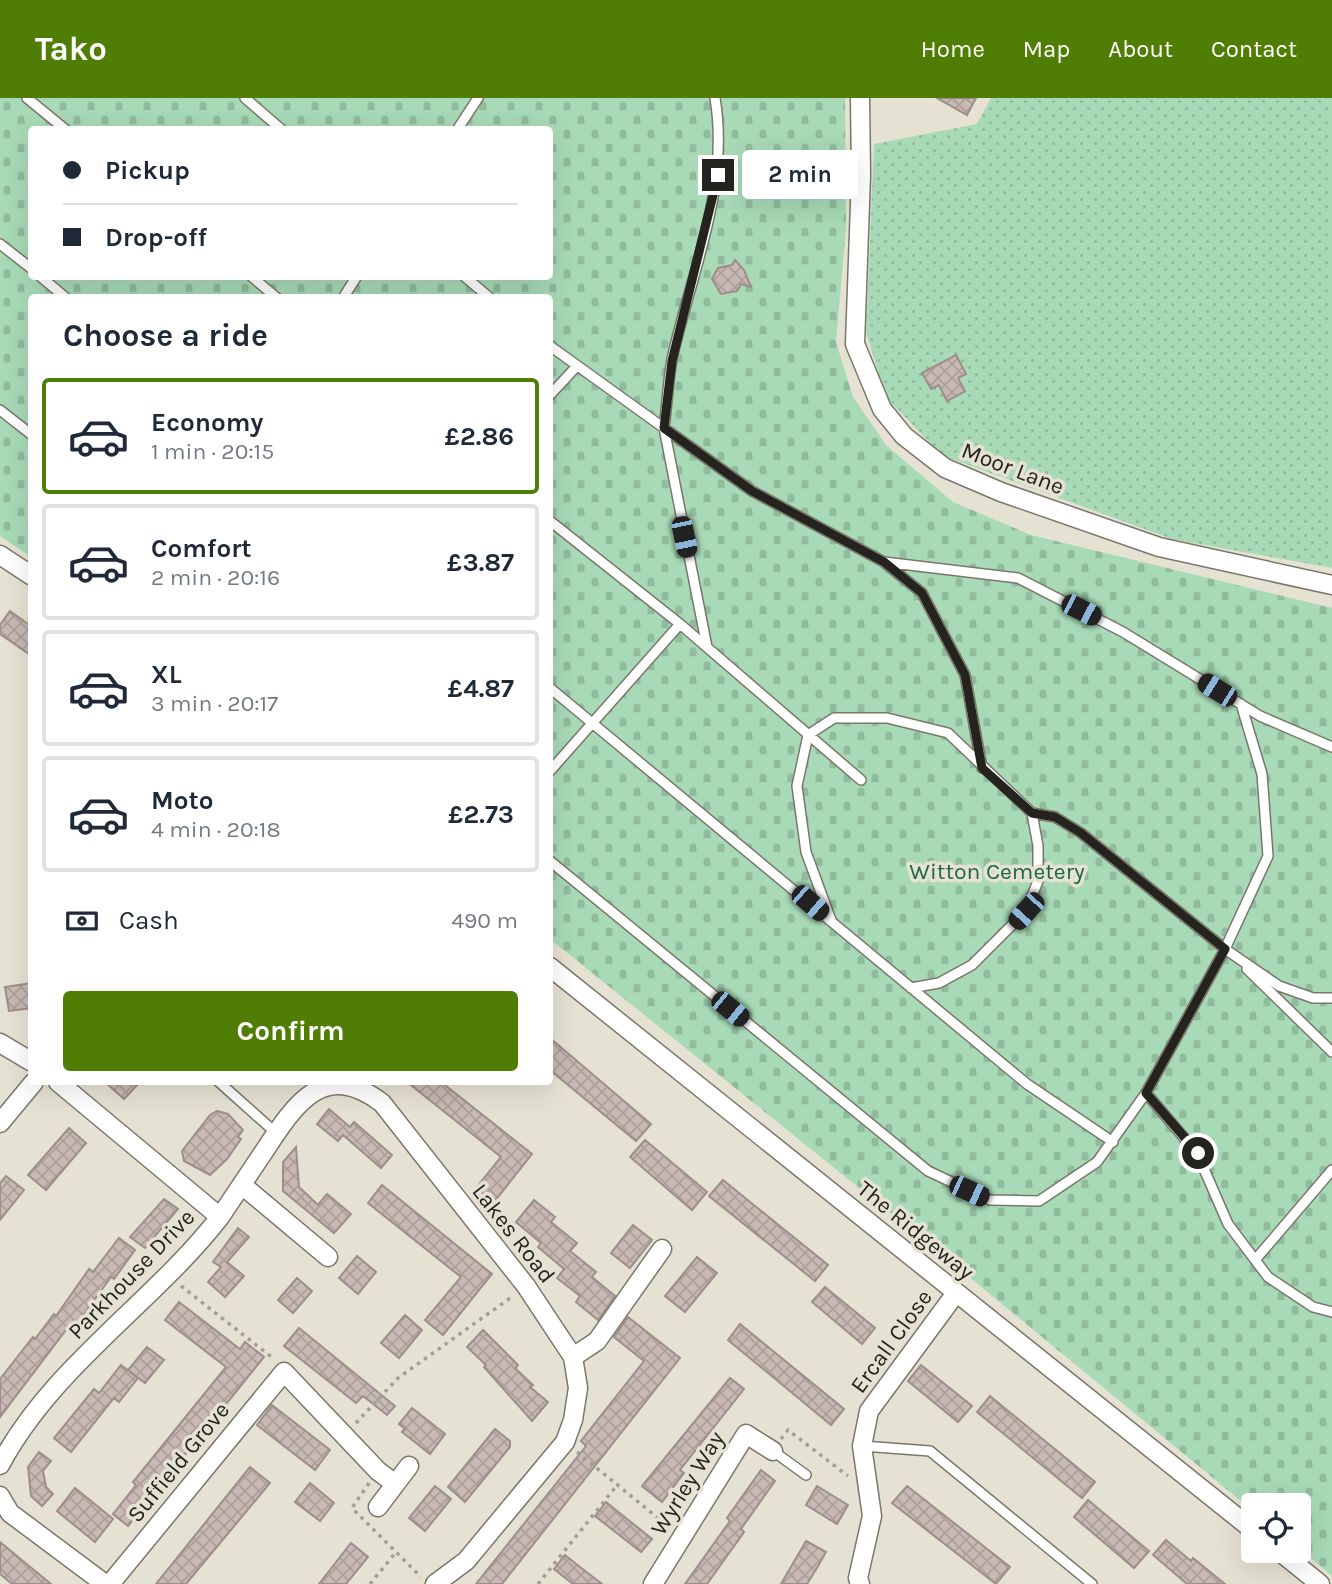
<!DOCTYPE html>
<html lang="en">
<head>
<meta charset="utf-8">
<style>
  :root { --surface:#fff; --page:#f2f2f3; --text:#1f2937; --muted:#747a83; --line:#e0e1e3; --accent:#507d03 }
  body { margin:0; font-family:Karla,sans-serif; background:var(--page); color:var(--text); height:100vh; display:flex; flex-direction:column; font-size:26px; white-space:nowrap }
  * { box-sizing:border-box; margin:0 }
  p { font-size:23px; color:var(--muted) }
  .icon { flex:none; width:38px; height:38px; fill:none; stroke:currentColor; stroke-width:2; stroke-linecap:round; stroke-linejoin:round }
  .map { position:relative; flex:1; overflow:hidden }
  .sheet { position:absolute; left:28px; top:196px; width:525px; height:791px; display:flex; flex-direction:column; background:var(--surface); border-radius:7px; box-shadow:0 7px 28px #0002 }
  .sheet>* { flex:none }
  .guide { position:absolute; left:28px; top:28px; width:525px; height:154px; border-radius:7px; box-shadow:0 7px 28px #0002; display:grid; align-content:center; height:154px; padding:0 35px; background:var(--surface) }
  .tools { position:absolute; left:1241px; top:1395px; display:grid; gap:14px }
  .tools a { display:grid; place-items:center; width:70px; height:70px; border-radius:7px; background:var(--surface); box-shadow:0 7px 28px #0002; font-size:35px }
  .end { position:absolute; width:32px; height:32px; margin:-16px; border:9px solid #24231d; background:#fff; box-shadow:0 0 0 4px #fff }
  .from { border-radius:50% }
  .bubble { position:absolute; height:49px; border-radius:7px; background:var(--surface); box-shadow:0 7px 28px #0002; font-size:23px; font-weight:700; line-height:49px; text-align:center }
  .car { position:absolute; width:21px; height:42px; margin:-21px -10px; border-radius:9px; box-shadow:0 0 5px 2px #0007; background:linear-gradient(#222 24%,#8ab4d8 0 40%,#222 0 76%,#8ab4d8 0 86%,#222 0) }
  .guide b { display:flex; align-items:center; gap:24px; height:66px; font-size:26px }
  .guide b+b { border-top:2px solid var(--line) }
  .guide i { width:18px; height:18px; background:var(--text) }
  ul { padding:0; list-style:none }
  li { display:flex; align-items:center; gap:21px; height:116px; margin:0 14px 10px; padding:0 21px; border:4px solid var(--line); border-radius:7px }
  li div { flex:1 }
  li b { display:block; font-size:26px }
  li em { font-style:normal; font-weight:700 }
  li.current { border-color:var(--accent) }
  li>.icon { width:63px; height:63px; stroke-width:1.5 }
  h2 { padding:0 35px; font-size:32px; line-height:84px }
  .pay { display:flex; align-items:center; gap:18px; height:77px; padding:0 35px; font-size:26px }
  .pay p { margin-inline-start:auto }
  .button { display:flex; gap:14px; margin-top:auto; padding:14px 35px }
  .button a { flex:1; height:80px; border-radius:7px; background:var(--accent); color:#fff; font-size:28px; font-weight:700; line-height:80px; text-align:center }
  header { display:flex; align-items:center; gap:42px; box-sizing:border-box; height:98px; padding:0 35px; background:var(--accent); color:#fff }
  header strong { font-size:33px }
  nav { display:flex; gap:38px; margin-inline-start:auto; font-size:24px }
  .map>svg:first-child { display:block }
  .cemetery { fill:url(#cemetery-stones); fill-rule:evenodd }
  .park { fill:url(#park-dots) }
  .building { fill:url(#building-cross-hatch); stroke:#9e8e89; stroke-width:2 }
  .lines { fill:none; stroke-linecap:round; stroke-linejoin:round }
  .service-casing { stroke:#7a776a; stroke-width:12 }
  .minor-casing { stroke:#7a776a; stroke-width:21 }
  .path { stroke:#a29f93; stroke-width:3.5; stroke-dasharray:3.5 5; stroke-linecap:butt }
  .service { stroke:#fff; stroke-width:9 }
  .minor { stroke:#fff; stroke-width:18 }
  .route { stroke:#24231d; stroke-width:9 }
  .labels { text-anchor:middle; stroke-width:7; stroke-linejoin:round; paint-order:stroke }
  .street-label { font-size:23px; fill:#24231d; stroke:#e6e2d3 }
  .park-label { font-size:23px; fill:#1f673e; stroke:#e6e2d3 }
</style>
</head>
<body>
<header>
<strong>Tako</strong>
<nav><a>Home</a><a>Map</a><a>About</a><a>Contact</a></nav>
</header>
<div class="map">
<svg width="1332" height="1486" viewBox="0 0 1332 1486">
  <defs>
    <pattern id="cemetery-stones" width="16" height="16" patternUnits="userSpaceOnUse" patternTransform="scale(1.75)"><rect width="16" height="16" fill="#a8dab7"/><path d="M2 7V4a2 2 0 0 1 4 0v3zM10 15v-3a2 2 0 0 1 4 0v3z" fill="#90bb9d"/></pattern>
    <pattern id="park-dots" width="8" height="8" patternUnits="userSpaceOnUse" patternTransform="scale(1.75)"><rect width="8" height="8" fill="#a8dab7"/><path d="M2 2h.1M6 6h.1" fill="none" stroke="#90bb9d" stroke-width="1.8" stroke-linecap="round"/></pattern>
    <pattern id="building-cross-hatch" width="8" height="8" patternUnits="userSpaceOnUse" patternTransform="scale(1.75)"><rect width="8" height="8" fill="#c9b9b4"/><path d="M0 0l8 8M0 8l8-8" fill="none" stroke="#ac9f9a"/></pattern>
  </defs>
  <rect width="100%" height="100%" fill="#e6e2d3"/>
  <path class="cemetery" d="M0,0H845L846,130L836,244L853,299L886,347L953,404L1031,437L1332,510V1478L1299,1450L1298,1407H1253V1413L956,1168L550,841V200H32L31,459L0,438ZM32,32H550V178H32Z"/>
  <path class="park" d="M991,0H1332V470L1172,441L941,357L885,298L866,234L874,46L977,26Z"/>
  <path class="building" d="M937,0H976L967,17Z
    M735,162L744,172L751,189L741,186L737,193L721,196L712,181L718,170L732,167Z
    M956,257L966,276L958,280L965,293L947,303L939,287L931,291L922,275Z
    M10,513L32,529V558L0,536V527Z
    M32,885V910L9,913L5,889Z
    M550,940L651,1026L636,1043L550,972Z
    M105,984H140L124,1001Z
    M407,984H441L532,1056L494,1104L476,1090L501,1059Z
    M329,1011L350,1029L354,1024L392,1057L381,1070L343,1037L338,1043L317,1026Z
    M217,1013L228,1016L243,1032L238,1039L241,1041L227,1061L210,1077L184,1063L182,1053L210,1017Z
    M69,1030L86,1045L46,1092L28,1077Z
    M645,1042L707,1094L692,1112L630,1059Z
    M296,1049L299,1089L318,1107L327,1096L351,1116L334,1135L283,1093V1064Z
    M6,1078L24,1092L0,1122V1085Z
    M723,1082L828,1167L815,1183L709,1098Z
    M382,1087L492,1176L443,1237L425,1222L461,1179L368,1105Z
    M164,1101L178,1111L145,1150L130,1139Z
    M534,1102L555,1119L551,1124L577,1145L570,1153L596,1174L592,1179L615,1198L598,1222L576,1204L580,1198L557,1180L564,1171L538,1149L541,1145L516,1124Z
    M633,1127L652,1142L630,1170L611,1155Z
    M238,1130L249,1139L227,1164L244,1178L225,1199L208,1184L221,1169L213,1164Z
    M119,1140L135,1152L114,1181L111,1179L73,1231L69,1228L0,1319V1281L33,1239L35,1241L54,1216L56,1218L89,1171L93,1174Z
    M357,1158L376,1174L358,1196L339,1180Z
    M697,1159L717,1175L685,1214L665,1198Z
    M297,1180L312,1193L293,1215L278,1202Z
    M825,1189L875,1230L862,1246L812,1204Z
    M179,1204L240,1251L245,1244L264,1259L128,1428L113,1416L136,1387L133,1384L226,1269L165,1222Z
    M405,1217L422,1232L399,1260L381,1245Z
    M628,1219L680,1260L502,1486H476L586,1348L581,1343L644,1263L614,1239Z
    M740,1226L844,1311L831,1327L728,1242Z
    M299,1230L395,1308L387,1317L363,1298L356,1305L284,1248Z
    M483,1232L518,1267L515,1270L533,1287L530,1289L548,1304L532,1323L484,1269L486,1267L467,1249Z
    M147,1249L164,1262L145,1285L128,1272Z
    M121,1267L138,1280L119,1304L114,1300L71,1354L54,1340L94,1291L99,1295Z
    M921,1267L972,1308L958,1324L908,1283Z
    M730,1280L744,1291L680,1372L684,1375L662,1404L642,1388Z
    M990,1298L1095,1384L1082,1400L977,1314Z
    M272,1307L330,1352L315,1372L257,1327Z
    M412,1310L445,1336L430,1356L402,1334L405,1331L399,1326Z
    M495,1331L510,1343V1349L465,1404L448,1389Z
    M39,1354L51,1363L43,1373L46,1389L53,1396L42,1408L31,1398L28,1369Z
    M250,1369L270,1385L260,1397L186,1486H156Z
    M761,1372L775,1383L741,1431L744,1434L707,1486H685L730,1423L727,1420Z
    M310,1385L334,1405L320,1423L295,1404Z
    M435,1388L451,1401L425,1433L409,1420Z
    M817,1388L848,1407L837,1426L806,1407Z
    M907,1388L1010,1469L996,1486L892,1405Z
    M75,1390L113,1421L95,1444L57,1413Z
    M1088,1402L1149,1453L1134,1470L1074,1419Z
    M606,1404L652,1441L641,1454L595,1418Z
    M1166,1442L1191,1463L1193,1460L1225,1486H1187L1153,1457Z
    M806,1443L826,1454L817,1470L807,1486H781Z
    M0,1444L51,1486H12L0,1476Z
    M351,1445L368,1459L346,1486H319Z
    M565,1457L580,1469L602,1486H573L554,1471Z"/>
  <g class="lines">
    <defs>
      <path id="service" d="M27,0L66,32
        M245,0L282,32
        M715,0C730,90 691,175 672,261C668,284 667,308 664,330L752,393L884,464L1018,480L1123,534L1260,618L1332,649
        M457,32L478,0
        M0,146L32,171
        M40,178L66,200
        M251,178L277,200
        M464,178L490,200
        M343,200L357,178
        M550,248L664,330L707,549
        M550,297L576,269
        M0,312L32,337
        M550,423L680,526L861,682
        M885,465L922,495L965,577L982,670
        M550,590L1027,986L1113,1044
        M550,673L680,526
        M1032,715L1055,719L1081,735L1225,851L1279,888L1313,900H1332
        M550,763L928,1073L990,1102L1039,1103L1097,1064L1146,995L1197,1055L1228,1126L1268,1179L1313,1209L1332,1214
        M831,822L806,754L797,688L808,637L834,620H887L948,635L1032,715L1038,748V783L1026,813L972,867L939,885L911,890
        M1247,871L1332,954
        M219,984L276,1035
        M1146,995L1225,851L1268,758L1262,676L1241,606
        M1255,1162L1332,1072
        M862,1348L930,1353L1092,1486
        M773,1353L806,1377"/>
      <path id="minor" d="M860,0L861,77L855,246L882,311L904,338L945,370L1001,394L1159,449L1332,487
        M0,457L32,478
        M550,869L1253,1432
        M0,945L32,964
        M0,1025L34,984
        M242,1087L328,1159
        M220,1119C235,1097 250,1074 265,1052C295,1006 324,961 382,1005L526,1188L573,1259L578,1290L573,1322L565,1344L466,1463L435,1486
        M573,1259L597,1243L662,1151
        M0,1367C53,1268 152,1206 220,1119L58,984
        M0,1398L10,1415L105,1486
        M378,1409L409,1368
        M1278,1452L1320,1486
        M110,1486L284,1274L378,1373L394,1385
        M653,1486L746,1336L773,1353
        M860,1486L858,1480L872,1418L862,1348L869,1313L956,1195"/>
    </defs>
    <use href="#service" class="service-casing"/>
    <use href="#minor" class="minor-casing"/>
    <path class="path" d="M181,1188L274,1261
      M356,1325L398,1280L513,1198
      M781,1341L788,1332L848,1378
      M577,1354L669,1429
      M369,1385L352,1410L421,1479
      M370,1486L397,1453
      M538,1486L618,1386"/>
    <use href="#service" class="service"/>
    <use href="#minor" class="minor"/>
  </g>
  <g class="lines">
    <path class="route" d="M718,77L672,263L664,330L752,393L884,464L922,495L965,577L982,670L1032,715L1055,719L1081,735L1225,851L1146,995L1198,1055"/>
  </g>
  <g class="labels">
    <g class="street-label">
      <text transform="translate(1013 370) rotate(21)" y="8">Moor Lane</text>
      <text transform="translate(916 1132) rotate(39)" y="8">The Ridgeway</text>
      <text transform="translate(514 1135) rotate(52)" y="8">Lakes Road</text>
      <text transform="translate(131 1176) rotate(-46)" y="8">Parkhouse Drive</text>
      <text transform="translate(891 1243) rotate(-54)" y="8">Ercall Close</text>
      <text transform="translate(178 1364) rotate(-51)" y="8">Suffield Grove</text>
      <text transform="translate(687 1385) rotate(-58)" y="8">Wyrley Way</text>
    </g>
    <g class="park-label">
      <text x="997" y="781">Witton Cemetery</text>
    </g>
  </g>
</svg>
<div class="tools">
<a><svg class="icon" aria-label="locate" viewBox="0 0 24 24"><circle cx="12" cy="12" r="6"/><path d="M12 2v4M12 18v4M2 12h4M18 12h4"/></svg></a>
</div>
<i class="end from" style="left:1198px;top:1055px"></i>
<i class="end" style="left:718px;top:77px"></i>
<div class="bubble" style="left:742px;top:52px;width:116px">2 min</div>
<i class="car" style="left:684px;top:439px;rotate:168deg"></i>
<i class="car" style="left:1081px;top:512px;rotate:117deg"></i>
<i class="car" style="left:1217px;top:592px;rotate:302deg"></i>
<i class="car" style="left:810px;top:805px;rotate:131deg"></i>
<i class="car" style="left:1026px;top:813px;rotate:222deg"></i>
<i class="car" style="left:730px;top:911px;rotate:129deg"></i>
<i class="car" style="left:969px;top:1093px;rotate:115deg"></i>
<div class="guide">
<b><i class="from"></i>Pickup</b>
<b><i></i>Drop-off</b>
</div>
<section class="sheet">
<h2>Choose a ride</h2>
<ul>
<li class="current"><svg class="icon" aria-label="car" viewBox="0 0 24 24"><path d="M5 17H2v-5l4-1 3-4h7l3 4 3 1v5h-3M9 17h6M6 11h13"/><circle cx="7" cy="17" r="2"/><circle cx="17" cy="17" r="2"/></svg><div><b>Economy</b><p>1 min · 20:15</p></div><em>£2.86</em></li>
<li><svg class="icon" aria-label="car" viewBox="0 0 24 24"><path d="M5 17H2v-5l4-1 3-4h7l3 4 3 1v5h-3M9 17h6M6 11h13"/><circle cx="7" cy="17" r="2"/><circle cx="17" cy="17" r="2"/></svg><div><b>Comfort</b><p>2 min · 20:16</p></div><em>£3.87</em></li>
<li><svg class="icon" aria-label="car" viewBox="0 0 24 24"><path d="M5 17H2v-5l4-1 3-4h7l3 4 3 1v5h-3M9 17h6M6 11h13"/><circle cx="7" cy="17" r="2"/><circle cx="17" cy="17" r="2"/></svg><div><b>XL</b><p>3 min · 20:17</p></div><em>£4.87</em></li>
<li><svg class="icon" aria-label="car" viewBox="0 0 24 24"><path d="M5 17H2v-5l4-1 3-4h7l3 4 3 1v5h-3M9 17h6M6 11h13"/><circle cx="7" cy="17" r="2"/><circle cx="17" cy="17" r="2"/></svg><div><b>Moto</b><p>4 min · 20:18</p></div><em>£2.73</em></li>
</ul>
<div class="pay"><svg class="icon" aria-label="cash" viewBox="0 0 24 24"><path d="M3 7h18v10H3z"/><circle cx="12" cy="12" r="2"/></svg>Cash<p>490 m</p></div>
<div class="button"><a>Confirm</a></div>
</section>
</div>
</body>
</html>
